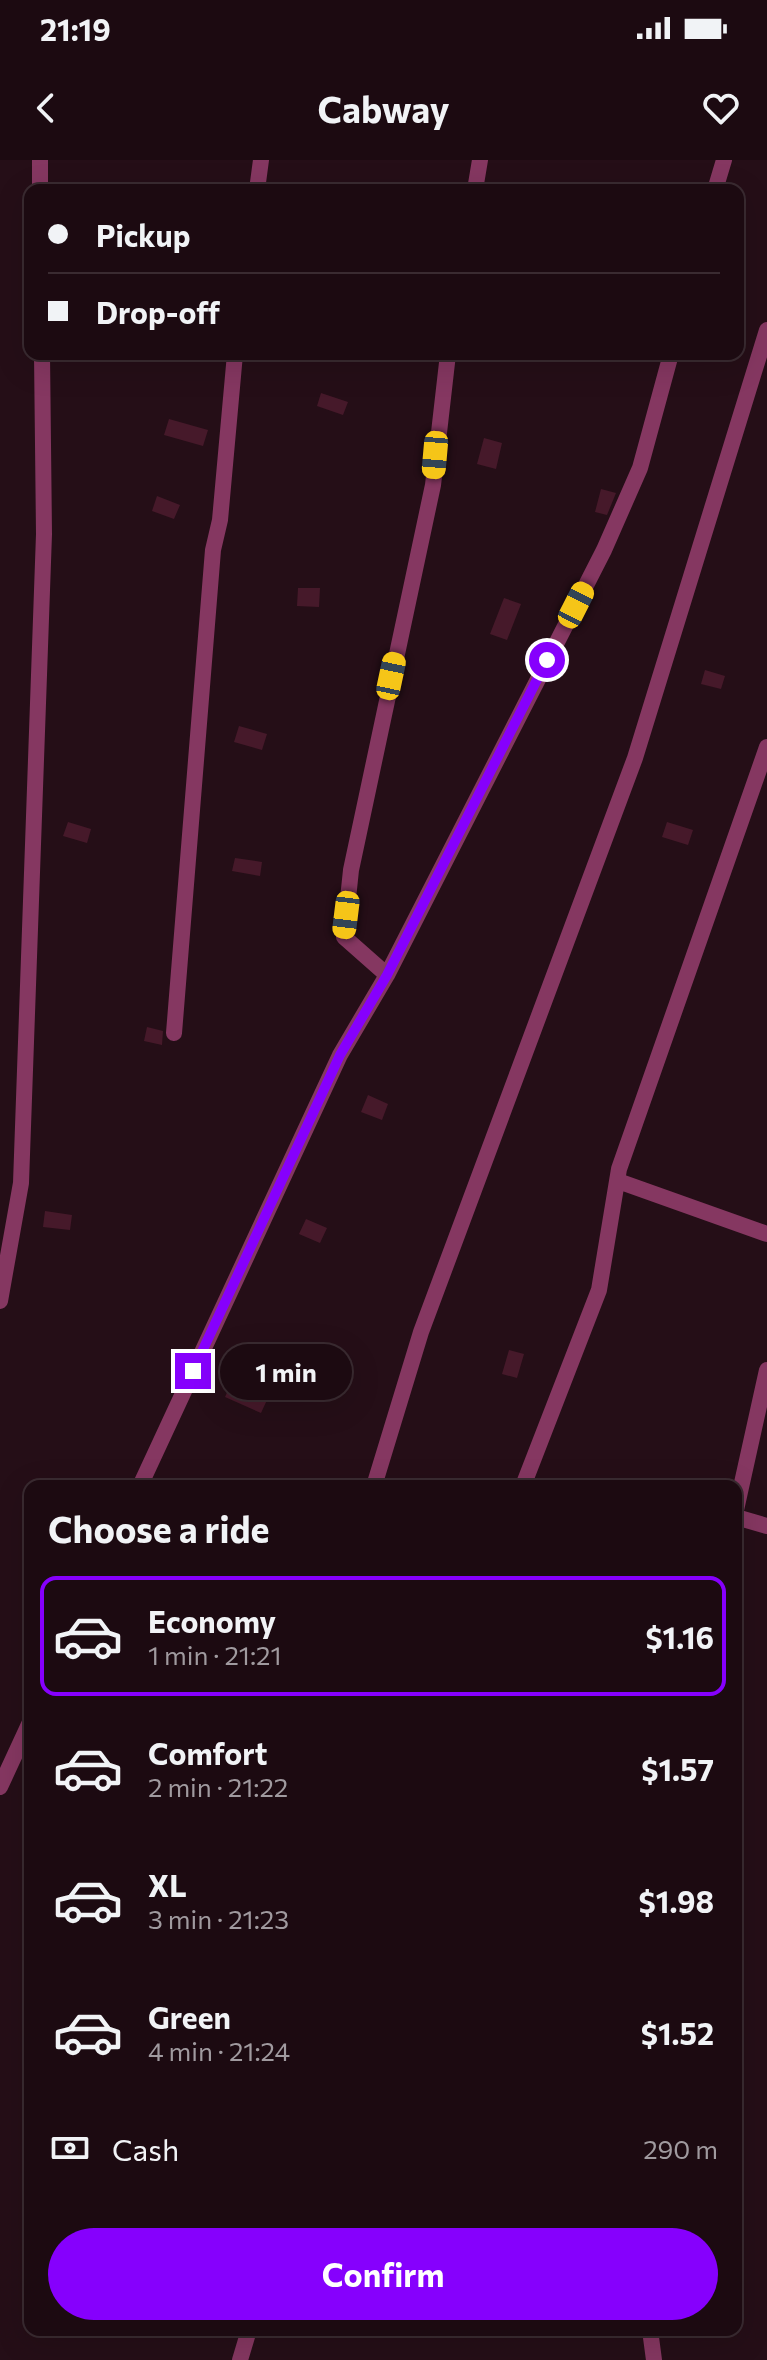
<!DOCTYPE html>
<html lang="en">
<head>
<meta charset="utf-8">
<style>
  :root { --surface:#1c0a11; --page:#25131a; --text:#f1f3f6; --muted:#a09a9f; --line:#3a2b31; --accent:#8600fd }
  body { margin:0; font-family:Commissioner,sans-serif; background:var(--page); color:var(--text); height:100vh; display:flex; flex-direction:column; font-size:30px; white-space:nowrap }
  * { box-sizing:border-box; margin:0 }
  p { font-size:26px; color:var(--muted) }
  .icon { flex:none; width:44px; height:44px; fill:none; stroke:currentColor; stroke-width:2; stroke-linecap:round; stroke-linejoin:round }
  .map { position:relative; flex:1; overflow:hidden }
  .details { position:absolute; left:24px; top:1320px; width:718px; height:856px; display:flex; flex-direction:column; background:var(--surface); border-radius:16px; box-shadow:0 8px 32px #0002,0 0 0 2px var(--line) }
  .details>* { flex:none }
  .banner { position:absolute; left:24px; top:24px; width:720px; height:176px; border-radius:16px; box-shadow:0 8px 32px #0002,0 0 0 2px var(--line); display:grid; align-content:center; height:176px; padding:0 24px; background:var(--surface) }
  .end { position:absolute; width:36px; height:36px; margin:-18px; border:10px solid #8600fd; background:#fff; box-shadow:0 0 0 4px #fff }
  .from { border-radius:50% }
  .bubble { position:absolute; height:56px; border-radius:28px; background:var(--surface); box-shadow:0 8px 32px #0002,0 0 0 2px var(--line); font-size:26px; font-weight:700; line-height:56px; text-align:center }
  .car { position:absolute; width:24px; height:48px; margin:-24px -12px; border-radius:10px; box-shadow:0 0 6px 2px #0007; background:linear-gradient(#f5c518 24%,#345 0 40%,#f5c518 0 76%,#345 0 86%,#f5c518 0) }
  .banner b { display:flex; align-items:center; gap:28px; height:76px; font-size:30px }
  .banner b+b { border-top:2px solid var(--line) }
  .banner i { width:20px; height:20px; background:var(--text) }
  ul { padding:0; list-style:none }
  li { display:flex; align-items:center; gap:24px; height:120px; margin:0 16px 12px; padding:0 8px; border:4px solid transparent; border-radius:16px }
  li div { flex:1 }
  li b { display:block; font-size:30px }
  li em { font-style:normal; font-weight:700 }
  li.selected { border-color:var(--accent) }
  li>.icon { width:72px; height:72px; stroke-width:1.5 }
  h2 { padding:0 24px; font-size:36px; line-height:96px }
  .pay { display:flex; align-items:center; gap:20px; height:88px; padding:0 24px; font-size:30px }
  .pay p { margin-inline-start:auto }
  .cta { display:flex; gap:16px; margin-top:auto; padding:16px 24px }
  .cta a { flex:1; height:92px; border-radius:48px; background:var(--accent); color:#fff; font-size:32px; font-weight:700; line-height:92px; text-align:center }
  .status { display:flex; justify-content:space-between; align-items:center; height:56px; padding:0 40px; background:var(--surface); direction:ltr }
  .status svg { height:22px; fill:currentColor }
  header { display:flex; justify-content:space-between; align-items:center; height:104px; padding:0 24px; background:var(--surface); font-size:36px; font-weight:700 }
  .map>svg:first-child { display:block }
  .building { fill:#46192a }
  .lines { fill:none; stroke-linecap:round; stroke-linejoin:round }
  .street { stroke:#853761; stroke-width:16 }
  .route { stroke:#8600fd; stroke-width:10 }
</style>
</head>
<body>
<div class="status"><b>21:19</b><svg viewBox="0 0 49 12"><path d="M0 12V9h3v3zM5 12V6h3v6zM10 12V3h3v9zM15 12V0h3v12zM26 1h20v11H26zM47 4h2v5h-2z"/></svg></div>
<header><svg class="icon" aria-label="back" viewBox="0 0 24 24"><path d="M15 5l-7 7 7 7"/></svg>Cabway<svg class="icon" aria-label="heart" viewBox="0 0 24 24"><path d="M12 20l-8-8c-3-5 5-10 8-4 3-6 11-1 8 4z"/></svg></header>
<div class="map">
<svg width="767" height="2200" viewBox="0 0 767 2200">
  <rect width="100%" height="100%" fill="#250e17"/>
  <path class="building" d="M321,233L348,242L343,255L317,246Z
    M169,259L208,270L203,286L164,275Z
    M484,278L502,283L496,309L477,304Z
    M601,329L616,333L607,355L595,352Z
    M157,336L180,345L174,359L152,351Z
    M298,428H320L319,447L297,446Z
    M504,438L521,444L507,480L490,474Z
    M705,510L725,516L721,529L701,524Z
    M239,566L267,574L262,590L234,582Z
    M68,662L91,669L87,683L63,676Z
    M667,662L693,670L688,685L662,677Z
    M235,698L262,702L260,716L232,711Z
    M147,867L163,871L162,885L144,881Z
    M368,935L388,944L382,960L361,952Z
    M45,1051L72,1055L70,1070L43,1067Z
    M306,1059L327,1068L320,1083L299,1074Z
    M509,1190L524,1194L517,1218L502,1214Z
    M231,1224L267,1240L261,1253L225,1237Z"/>
  <g class="lines">
    <path class="street" d="M40,0V30
      M257,30L261,0
      M475,30L480,0
      M715,30L724,0
      M387,815L344,777L351,710L433,325L448,194
      M174,873L213,390L220,360L235,194
      M618,1021L767,1074
      M0,1141L21,1023L44,374L42,194
      M140,1326L340,895L387,815L604,390L640,308L671,194
      M374,1326L421,1172L635,598L767,170
      M523,1326L599,1130L619,1009L767,587
      M736,1350L767,1210
      M736,1357L767,1366
      M0,1627L30,1562
      M650,2170L654,2200
      M240,2200L249,2170"/>
  </g>
  <g class="lines">
    <path class="route" d="M193,1211L340,895L387,815L547,500"/>
  </g>
</svg>
<i class="end from" style="left:547px;top:500px"></i>
<i class="end" style="left:193px;top:1211px"></i>
<div class="bubble" style="left:220px;top:1184px;width:132px">1 min</div>
<i class="car" style="left:435px;top:295px;rotate:185deg"></i>
<i class="car" style="left:576px;top:445px;rotate:27deg"></i>
<i class="car" style="left:391px;top:516px;rotate:12deg"></i>
<i class="car" style="left:346px;top:755px;rotate:187deg"></i>
<div class="banner">
<b><i class="from"></i>Pickup</b>
<b><i></i>Drop-off</b>
</div>
<section class="details">
<h2>Choose a ride</h2>
<ul>
<li class="selected"><svg class="icon" aria-label="car" viewBox="0 0 24 24"><path d="M5 17H2v-5l4-1 3-4h7l3 4 3 1v5h-3M9 17h6M6 11h13"/><circle cx="7" cy="17" r="2"/><circle cx="17" cy="17" r="2"/></svg><div><b>Economy</b><p>1 min · 21:21</p></div><em>$1.16</em></li>
<li><svg class="icon" aria-label="car" viewBox="0 0 24 24"><path d="M5 17H2v-5l4-1 3-4h7l3 4 3 1v5h-3M9 17h6M6 11h13"/><circle cx="7" cy="17" r="2"/><circle cx="17" cy="17" r="2"/></svg><div><b>Comfort</b><p>2 min · 21:22</p></div><em>$1.57</em></li>
<li><svg class="icon" aria-label="car" viewBox="0 0 24 24"><path d="M5 17H2v-5l4-1 3-4h7l3 4 3 1v5h-3M9 17h6M6 11h13"/><circle cx="7" cy="17" r="2"/><circle cx="17" cy="17" r="2"/></svg><div><b>XL</b><p>3 min · 21:23</p></div><em>$1.98</em></li>
<li><svg class="icon" aria-label="car" viewBox="0 0 24 24"><path d="M5 17H2v-5l4-1 3-4h7l3 4 3 1v5h-3M9 17h6M6 11h13"/><circle cx="7" cy="17" r="2"/><circle cx="17" cy="17" r="2"/></svg><div><b>Green</b><p>4 min · 21:24</p></div><em>$1.52</em></li>
</ul>
<div class="pay"><svg class="icon" aria-label="cash" viewBox="0 0 24 24"><path d="M3 7h18v10H3z"/><circle cx="12" cy="12" r="2"/></svg>Cash<p>290 m</p></div>
<div class="cta"><a>Confirm</a></div>
</section>
</div>
</body>
</html>
